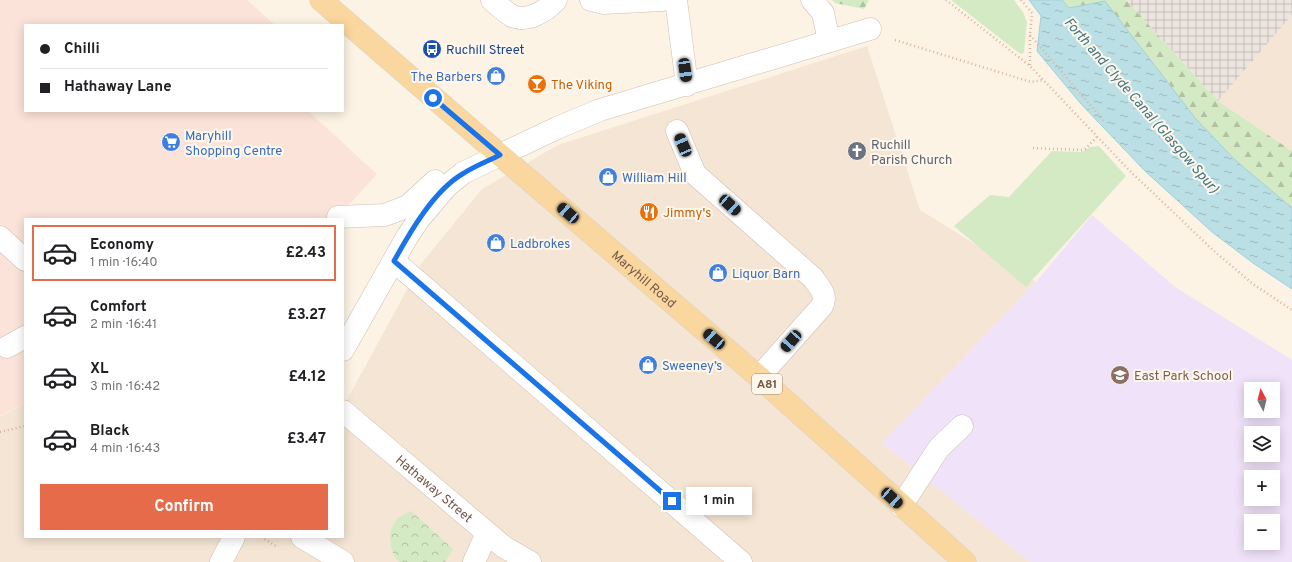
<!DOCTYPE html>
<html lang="en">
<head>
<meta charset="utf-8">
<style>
  :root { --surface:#fff; --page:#f6f6f6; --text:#202124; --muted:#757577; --line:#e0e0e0; --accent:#e56b4b }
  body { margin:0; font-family:Overpass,sans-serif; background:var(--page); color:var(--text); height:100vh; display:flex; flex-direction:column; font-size:15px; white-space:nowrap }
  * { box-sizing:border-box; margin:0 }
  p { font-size:13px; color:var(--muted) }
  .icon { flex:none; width:22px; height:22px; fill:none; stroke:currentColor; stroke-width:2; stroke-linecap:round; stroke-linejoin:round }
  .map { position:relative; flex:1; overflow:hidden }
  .sheet { position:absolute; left:24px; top:218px; width:320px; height:320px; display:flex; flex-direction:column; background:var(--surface); border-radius:0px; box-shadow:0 2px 10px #0003 }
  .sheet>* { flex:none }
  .top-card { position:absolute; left:24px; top:24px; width:320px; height:88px; border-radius:0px; box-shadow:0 2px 10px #0003; display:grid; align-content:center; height:88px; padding:0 16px; background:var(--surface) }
  .needle { width:26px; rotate:353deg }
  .fabs { position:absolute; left:1244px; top:382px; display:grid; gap:8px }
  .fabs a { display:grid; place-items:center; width:36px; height:36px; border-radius:0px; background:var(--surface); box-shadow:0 2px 10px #0003; font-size:20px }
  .end { position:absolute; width:18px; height:18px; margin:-9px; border:5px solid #1a73e8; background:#fff; box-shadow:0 0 0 2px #fff }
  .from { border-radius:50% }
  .bubble { position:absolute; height:28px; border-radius:0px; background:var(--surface); box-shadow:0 2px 10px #0003; font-size:13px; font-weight:700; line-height:28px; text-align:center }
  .car { position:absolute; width:12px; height:24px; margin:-12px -6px; border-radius:5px; box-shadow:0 0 3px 1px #0007; background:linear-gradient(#222 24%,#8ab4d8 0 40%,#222 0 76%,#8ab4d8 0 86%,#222 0) }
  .top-card b { display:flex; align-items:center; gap:14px; height:38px; font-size:15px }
  .top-card b+b { border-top:1px solid var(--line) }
  .top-card i { width:10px; height:10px; background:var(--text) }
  ul { padding:7px 0 0; list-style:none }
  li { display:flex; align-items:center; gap:12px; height:56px; margin:0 8px 6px; padding:0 8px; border:2px solid transparent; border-radius:0px }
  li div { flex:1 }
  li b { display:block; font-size:15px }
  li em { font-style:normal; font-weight:700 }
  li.active { border-color:var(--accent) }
  li>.icon { width:36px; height:36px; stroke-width:1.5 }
  .button { display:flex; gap:8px; margin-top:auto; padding:8px 16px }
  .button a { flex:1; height:46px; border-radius:0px; background:var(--accent); color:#fff; font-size:16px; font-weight:700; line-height:46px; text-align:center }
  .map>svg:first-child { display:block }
  .residential { fill:#f4e5d4 }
  .commercial { fill:#fce3d9 }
  .industrial { fill:url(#industrial-grid) }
  .education { fill:#f0e2f9; fill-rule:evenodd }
  .green { fill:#d4eac4 }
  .forest { fill:url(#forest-firs) }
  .park { fill:url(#park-crowns) }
  .water { fill:url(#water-ripples); stroke:#a0d0d8 }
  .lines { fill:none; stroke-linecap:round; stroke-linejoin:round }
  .minor-casing { stroke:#d0bdae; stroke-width:23 }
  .major-casing { stroke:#d8d1cc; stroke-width:23 }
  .path { stroke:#d7b4a0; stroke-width:2.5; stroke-dasharray:1 3; stroke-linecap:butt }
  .minor { stroke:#fff; stroke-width:22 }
  .major { stroke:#fad79e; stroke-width:22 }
  .route { stroke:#1a73e8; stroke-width:5 }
  .labels { text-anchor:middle; stroke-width:4; stroke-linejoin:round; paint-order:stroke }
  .shield { fill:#fff7ec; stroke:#9e887b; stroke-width:1 }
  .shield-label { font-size:12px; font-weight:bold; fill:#75594a }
  .transit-label { font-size:13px; fill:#164399; stroke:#fff7ec; text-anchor:start }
  .shop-label { font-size:13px; fill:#366cbe; stroke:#fff7ec; text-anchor:start }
  .food-label { font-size:13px; fill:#c56008; stroke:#fff7ec; text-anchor:start }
  .worship-label { font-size:13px; fill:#5b616d; stroke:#fff7ec; text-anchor:start }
  .street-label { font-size:13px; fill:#75594a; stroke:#fff7ec }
  .education-label { font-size:13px; fill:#785e54; stroke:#fff7ec; text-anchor:start }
  .water-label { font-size:14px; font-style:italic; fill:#417782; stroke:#fff7ec }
</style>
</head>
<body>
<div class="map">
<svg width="1292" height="562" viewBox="0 0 1292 562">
  <defs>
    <pattern id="industrial-grid" width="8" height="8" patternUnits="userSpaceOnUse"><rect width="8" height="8" fill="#ece5df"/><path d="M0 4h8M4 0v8" fill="none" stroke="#c4bdb7"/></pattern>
    <pattern id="forest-firs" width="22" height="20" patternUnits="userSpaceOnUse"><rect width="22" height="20" fill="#d4eac4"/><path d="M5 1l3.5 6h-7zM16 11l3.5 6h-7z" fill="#b1c1a1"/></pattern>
    <pattern id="park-crowns" width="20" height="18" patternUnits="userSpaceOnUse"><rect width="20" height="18" fill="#d4eac4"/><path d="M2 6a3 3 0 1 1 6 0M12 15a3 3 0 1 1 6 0" fill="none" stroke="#b1c1a1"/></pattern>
    <pattern id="water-ripples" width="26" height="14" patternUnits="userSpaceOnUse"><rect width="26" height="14" fill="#bae0e6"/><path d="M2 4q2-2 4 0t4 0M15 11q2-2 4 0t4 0" fill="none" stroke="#9cb9bc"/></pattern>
  </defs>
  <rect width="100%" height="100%" fill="#fcf3e5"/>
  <path class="residential" d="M1292,15V151L1218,101Z
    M867,46L920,210L1036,282L882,443L1030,562H0V417L25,403V537H343V407L421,264L482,189L558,145Z"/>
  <path class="commercial" d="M0,0H247L275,25H25V111H308L377,174L336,219H25V403L0,416Z"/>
  <path class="industrial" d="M1126,0H1292V15L1218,101Z"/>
  <path class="education" d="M1092,215L1175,287L1292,360V562H1030L882,443L1036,282ZM1251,389H1273V411H1251ZM1251,433H1273V455H1251ZM1251,477H1273V499H1251ZM1251,521H1273V543H1251Z"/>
  <path class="green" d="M951,0H1014L1023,12L1027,22L1024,52L1022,54L1019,53Z
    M1099,146L1126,176L1026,287L954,226L990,195L1009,197L1052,151L1080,152L1084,151L1090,147Z"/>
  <path class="forest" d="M832,0H869L864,9L835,3Z
    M1062,0H1126L1218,101L1292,151V208L1235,160L1196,119L1105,1L1069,8Z"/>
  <path class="park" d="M411,511L453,549L445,562H399C390,554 388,535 393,525C397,518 404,514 411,511Z"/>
  <path class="water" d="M1029,0H1062L1069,8L1105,1L1196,119L1235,160L1292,208V289L1253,263L1212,232L1145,171L1081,104L1037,51L1041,16Z"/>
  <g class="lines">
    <defs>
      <g id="minor">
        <path d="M492,0C498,5 505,12 512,16C527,23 546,11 556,0"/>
        <path d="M591,0L604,3L663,0"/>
        <path d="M676,0L687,85"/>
        <path d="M812,0L823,13L829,41"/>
        <path d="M677,131L695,174L813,278C819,287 828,295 822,306L759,377"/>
        <path d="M338,217L385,215L408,206L435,181"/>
        <path d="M0,237L25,260"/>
        <path d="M394,261L741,562"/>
        <path d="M7,347L25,337"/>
        <path d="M343,350L407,237L419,219L447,186L463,173L500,155L557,128L600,110L870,29"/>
        <path id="s1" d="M343,411L504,547L530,562"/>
        <path d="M901,506L939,448L962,426"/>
        <path d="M302,537L343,562"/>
        <path d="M221,562L234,537"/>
        <path d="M474,562L487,533"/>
      </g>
      <g id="major">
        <path id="s2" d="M321,0L500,155L759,377L965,562"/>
      </g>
    </defs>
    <use href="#minor" class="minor-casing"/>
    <use href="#major" class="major-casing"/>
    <path class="path" d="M946,0L1030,66L1129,170L1214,251L1253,284L1292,310
      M1021,0L1032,13L1030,35V66
      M1030,35L1104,121
      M895,40L1031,82L1043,80
      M1033,148L1081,150L1085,149L1098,136
      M0,432L25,426
      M261,537L276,546"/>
    <use href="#minor" class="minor"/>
    <use href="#major" class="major"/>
  </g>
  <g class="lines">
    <path class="route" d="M433,98L500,155C488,161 475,166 464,173C434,190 410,232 394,261L672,501"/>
  </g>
  <defs>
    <symbol id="bus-disc" viewBox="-11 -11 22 22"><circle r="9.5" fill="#1a4fb4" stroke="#fff7ec"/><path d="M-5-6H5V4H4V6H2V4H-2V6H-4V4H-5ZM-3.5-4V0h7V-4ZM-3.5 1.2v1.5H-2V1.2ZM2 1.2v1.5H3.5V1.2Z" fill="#fff"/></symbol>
    <symbol id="shop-disc" viewBox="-11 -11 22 22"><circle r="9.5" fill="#3f7fe0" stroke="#fff7ec"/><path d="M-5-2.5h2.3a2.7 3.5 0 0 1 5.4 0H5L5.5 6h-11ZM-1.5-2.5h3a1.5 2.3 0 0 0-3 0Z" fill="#fff"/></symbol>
    <symbol id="bar-disc" viewBox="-11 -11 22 22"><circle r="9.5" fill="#e8710a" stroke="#fff7ec"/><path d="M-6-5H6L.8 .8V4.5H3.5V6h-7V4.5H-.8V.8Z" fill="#fff"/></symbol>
    <symbol id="supermarket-disc" viewBox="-11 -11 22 22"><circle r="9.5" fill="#3f7fe0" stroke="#fff7ec"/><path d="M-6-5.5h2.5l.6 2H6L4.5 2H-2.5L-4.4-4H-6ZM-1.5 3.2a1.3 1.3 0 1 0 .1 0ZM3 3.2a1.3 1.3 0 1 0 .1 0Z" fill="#fff"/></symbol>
    <symbol id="church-disc" viewBox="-11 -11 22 22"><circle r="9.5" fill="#6b7280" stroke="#fff7ec"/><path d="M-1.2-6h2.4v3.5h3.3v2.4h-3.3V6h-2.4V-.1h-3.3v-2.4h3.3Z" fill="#fff"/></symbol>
    <symbol id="restaurant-disc" viewBox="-11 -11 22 22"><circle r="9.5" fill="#e8710a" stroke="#fff7ec"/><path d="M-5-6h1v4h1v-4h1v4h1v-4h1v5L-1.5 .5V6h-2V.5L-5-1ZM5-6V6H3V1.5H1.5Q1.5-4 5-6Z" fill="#fff"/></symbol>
    <symbol id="school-disc" viewBox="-11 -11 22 22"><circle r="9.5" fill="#8d6e63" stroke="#fff7ec"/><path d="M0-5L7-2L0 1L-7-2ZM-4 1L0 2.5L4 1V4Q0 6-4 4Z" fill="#fff"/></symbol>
  </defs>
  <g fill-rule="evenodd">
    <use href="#bus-disc" x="421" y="38" width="22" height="22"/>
    <use href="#shop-disc" x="485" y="65" width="22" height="22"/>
    <use href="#bar-disc" x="526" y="73" width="22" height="22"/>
    <use href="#supermarket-disc" x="160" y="131" width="22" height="22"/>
    <use href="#church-disc" x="846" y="140" width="22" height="22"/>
    <use href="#shop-disc" x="597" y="166" width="22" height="22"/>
    <use href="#restaurant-disc" x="638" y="201" width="22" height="22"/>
    <use href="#shop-disc" x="485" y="232" width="22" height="22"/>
    <use href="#shop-disc" x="707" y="262" width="22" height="22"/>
    <use href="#shop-disc" x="637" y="354" width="22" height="22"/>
    <use href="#school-disc" x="1109" y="364" width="22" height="22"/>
  </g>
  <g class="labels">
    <rect class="shield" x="752" y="374" width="30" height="20" rx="3"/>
    <g class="shield-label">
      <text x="767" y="388">A81</text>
    </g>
    <g class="transit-label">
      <text x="446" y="54">Ruchill Street</text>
    </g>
    <g class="shop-label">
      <text x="482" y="81" text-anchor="end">The Barbers</text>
      <text x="185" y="140">Maryhill<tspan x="185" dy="15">Shopping Centre</tspan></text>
      <text x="622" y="182">William Hill</text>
      <text x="510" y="248">Ladbrokes</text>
      <text x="732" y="278">Liquor Barn</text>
      <text x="662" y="370">Sweeney’s</text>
    </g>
    <g class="food-label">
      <text x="551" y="89">The Viking</text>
      <text x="663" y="217">Jimmy's</text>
    </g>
    <g class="worship-label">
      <text x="871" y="149">Ruchill<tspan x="871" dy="15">Parish Church</tspan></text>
    </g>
    <g class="street-label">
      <text dy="5" stroke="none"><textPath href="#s2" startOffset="427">Maryhill Road</textPath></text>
      <text dy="5" stroke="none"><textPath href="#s1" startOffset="120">Hathaway Street</textPath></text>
    </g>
    <g class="education-label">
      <text x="1134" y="380">East Park School</text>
    </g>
    <g class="water-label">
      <text transform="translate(1142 105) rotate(49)" y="5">Forth and Clyde Canal (Glasgow Spur)</text>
    </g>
  </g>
</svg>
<div class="fabs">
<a><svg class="needle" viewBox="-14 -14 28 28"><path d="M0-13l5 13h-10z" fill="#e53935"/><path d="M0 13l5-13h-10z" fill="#757577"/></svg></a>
<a><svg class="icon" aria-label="layers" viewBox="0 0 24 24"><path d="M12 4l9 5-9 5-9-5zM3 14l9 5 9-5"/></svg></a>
<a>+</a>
<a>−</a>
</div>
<i class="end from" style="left:433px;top:98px"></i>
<i class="end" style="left:672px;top:501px"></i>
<div class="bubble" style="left:686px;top:487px;width:66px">1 min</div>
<i class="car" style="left:685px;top:70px;rotate:172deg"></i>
<i class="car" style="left:683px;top:145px;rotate:337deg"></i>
<i class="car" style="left:730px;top:205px;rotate:132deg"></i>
<i class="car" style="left:568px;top:213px;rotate:311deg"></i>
<i class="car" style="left:714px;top:339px;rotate:311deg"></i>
<i class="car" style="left:791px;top:341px;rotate:221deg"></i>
<i class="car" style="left:892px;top:498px;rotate:132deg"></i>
<div class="top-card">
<b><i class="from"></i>Chilli</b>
<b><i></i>Hathaway Lane</b>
</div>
<section class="sheet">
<ul>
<li class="active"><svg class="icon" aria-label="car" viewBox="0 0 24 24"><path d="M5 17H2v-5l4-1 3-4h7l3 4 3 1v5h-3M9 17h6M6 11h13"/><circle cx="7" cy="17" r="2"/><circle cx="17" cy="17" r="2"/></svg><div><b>Economy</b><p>1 min · 16:40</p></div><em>£2.43</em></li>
<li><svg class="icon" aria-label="car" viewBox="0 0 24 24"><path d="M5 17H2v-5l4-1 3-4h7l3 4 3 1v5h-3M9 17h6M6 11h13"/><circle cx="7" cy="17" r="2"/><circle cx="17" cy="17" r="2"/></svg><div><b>Comfort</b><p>2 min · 16:41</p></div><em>£3.27</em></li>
<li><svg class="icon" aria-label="car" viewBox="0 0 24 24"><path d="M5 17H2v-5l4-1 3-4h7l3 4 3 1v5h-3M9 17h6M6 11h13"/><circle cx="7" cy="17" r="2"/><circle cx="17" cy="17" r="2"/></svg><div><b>XL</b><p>3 min · 16:42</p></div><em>£4.12</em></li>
<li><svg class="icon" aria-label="car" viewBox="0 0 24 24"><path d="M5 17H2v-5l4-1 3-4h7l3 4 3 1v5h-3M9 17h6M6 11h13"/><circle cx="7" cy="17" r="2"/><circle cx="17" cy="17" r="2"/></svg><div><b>Black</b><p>4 min · 16:43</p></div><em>£3.47</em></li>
</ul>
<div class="button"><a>Confirm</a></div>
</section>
</div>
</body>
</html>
